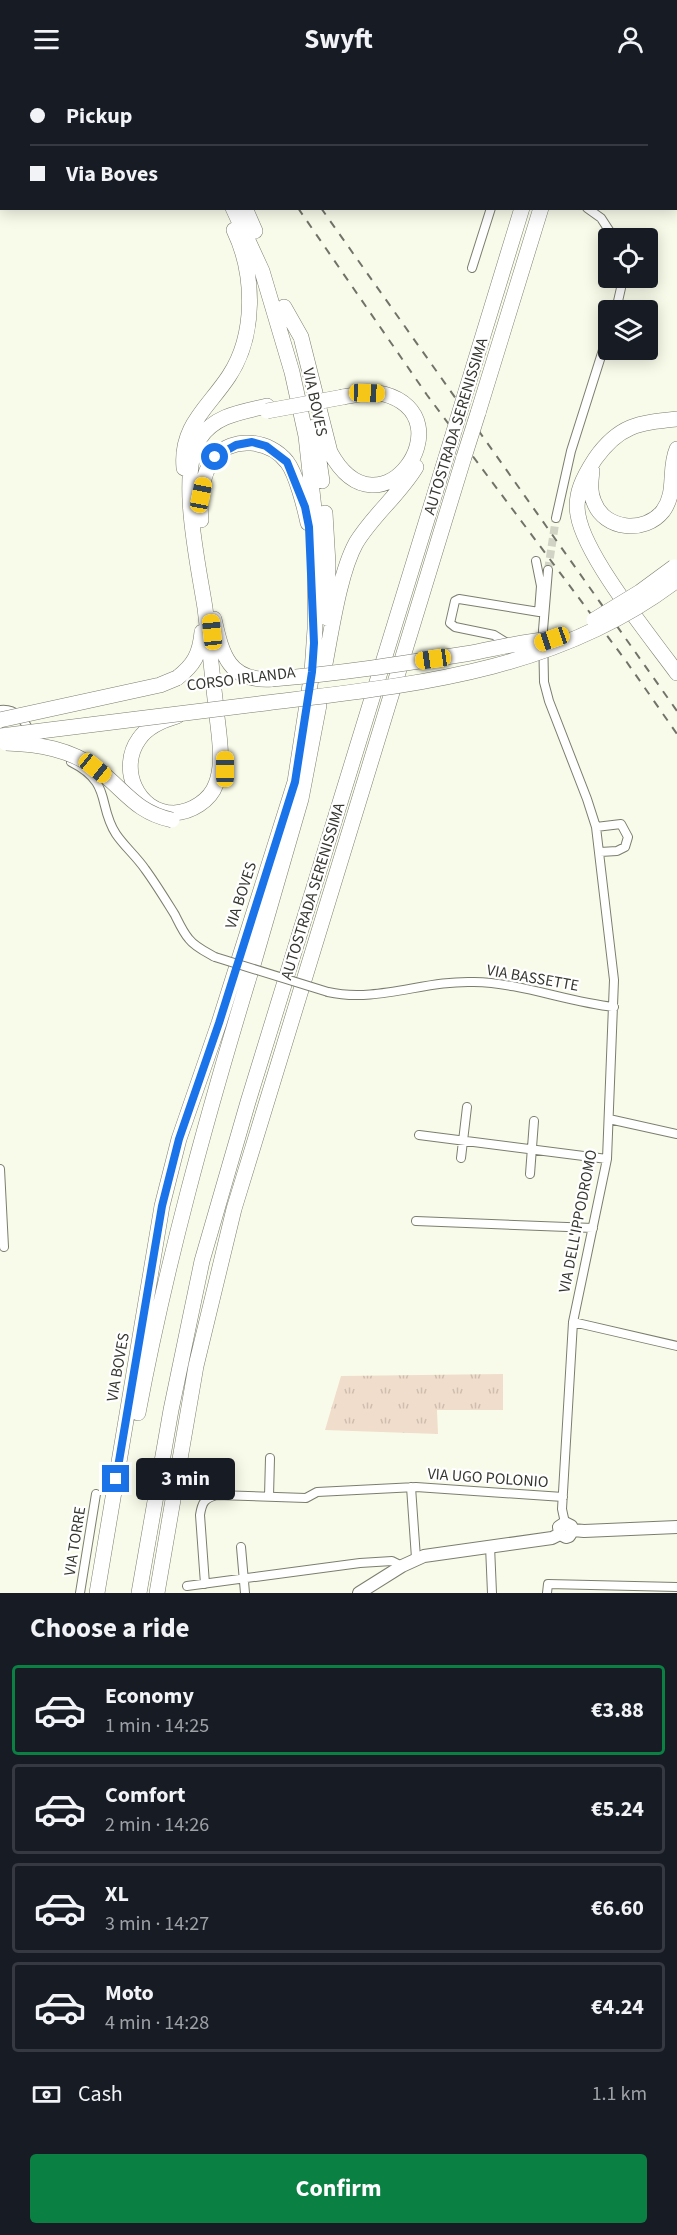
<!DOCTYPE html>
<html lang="en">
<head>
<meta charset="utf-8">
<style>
  :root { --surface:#171b24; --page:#20242c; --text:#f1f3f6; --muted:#9ea1a6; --line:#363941; --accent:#0b8043 }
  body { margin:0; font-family:"Source Sans 3",sans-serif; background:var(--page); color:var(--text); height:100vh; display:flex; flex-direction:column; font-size:22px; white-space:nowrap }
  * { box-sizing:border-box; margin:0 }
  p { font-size:20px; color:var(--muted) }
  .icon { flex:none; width:33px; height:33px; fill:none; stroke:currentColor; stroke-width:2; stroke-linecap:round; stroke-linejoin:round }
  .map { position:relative; height:1515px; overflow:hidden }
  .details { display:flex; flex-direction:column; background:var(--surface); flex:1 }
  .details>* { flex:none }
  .guide { position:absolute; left:0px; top:0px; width:678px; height:132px; box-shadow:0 3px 15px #0003; display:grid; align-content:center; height:132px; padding:0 30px; background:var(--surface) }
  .tools { position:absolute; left:598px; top:150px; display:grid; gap:12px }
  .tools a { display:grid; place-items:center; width:60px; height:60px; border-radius:6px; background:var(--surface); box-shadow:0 3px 15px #0003; font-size:30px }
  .end { position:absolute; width:27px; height:27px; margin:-14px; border:8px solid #1a73e8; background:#fff; box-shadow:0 0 0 3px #fff }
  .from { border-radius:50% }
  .bubble { position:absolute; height:42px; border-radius:6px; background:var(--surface); box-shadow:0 3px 15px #0003; font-size:20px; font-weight:700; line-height:42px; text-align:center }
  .car { position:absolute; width:18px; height:36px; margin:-18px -9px; border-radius:8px; box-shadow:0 0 4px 2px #0007; background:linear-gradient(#f5c518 24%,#345 0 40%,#f5c518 0 76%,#345 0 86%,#f5c518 0) }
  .guide b { display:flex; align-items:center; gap:21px; height:57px; font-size:22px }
  .guide b+b { border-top:2px solid var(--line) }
  .guide i { width:15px; height:15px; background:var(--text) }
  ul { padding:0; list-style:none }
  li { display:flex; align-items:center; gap:18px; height:90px; margin:0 12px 9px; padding:0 18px; border:3px solid var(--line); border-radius:6px }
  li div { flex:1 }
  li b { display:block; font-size:22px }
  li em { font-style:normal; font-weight:700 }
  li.on { border-color:var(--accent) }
  li>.icon { width:54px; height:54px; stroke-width:1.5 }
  h2 { padding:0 30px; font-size:27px; line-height:72px }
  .pay { display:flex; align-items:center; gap:15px; height:66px; padding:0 30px; font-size:22px }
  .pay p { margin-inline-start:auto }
  .button { display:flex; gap:12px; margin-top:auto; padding:12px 30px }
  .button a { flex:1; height:69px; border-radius:6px; background:var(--accent); color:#fff; font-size:24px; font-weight:700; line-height:69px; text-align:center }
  header { display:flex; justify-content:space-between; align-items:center; height:78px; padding:0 30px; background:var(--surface); font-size:27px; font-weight:700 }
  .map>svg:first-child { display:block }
  .grass { fill:url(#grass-tufts) }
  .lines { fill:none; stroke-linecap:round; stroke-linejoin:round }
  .street-tunnel { stroke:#d1d4c4; stroke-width:8; stroke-dasharray:8 4; stroke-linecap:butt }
  .street-casing { stroke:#7b7e6e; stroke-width:10 }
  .secondary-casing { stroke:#7b7e6e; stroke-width:14 }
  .highway-casing { stroke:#7b7e6e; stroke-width:16 }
  .street { stroke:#fff; stroke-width:8 }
  .secondary { stroke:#fff; stroke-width:12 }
  .highway { stroke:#fff; stroke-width:15 }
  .rail { stroke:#717369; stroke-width:2; stroke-dasharray:8 8; stroke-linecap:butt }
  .street-bridge-casing { stroke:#7b7e6e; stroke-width:10; stroke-linecap:butt }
  .highway-bridge-casing { stroke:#7b7e6e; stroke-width:16; stroke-linecap:butt }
  .street-bridge { stroke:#fff; stroke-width:8 }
  .highway-bridge { stroke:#fff; stroke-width:15 }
  .route { stroke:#1a73e8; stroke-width:8 }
  .labels { text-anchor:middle; stroke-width:4.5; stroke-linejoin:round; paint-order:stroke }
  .street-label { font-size:16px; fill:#363730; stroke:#fff }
</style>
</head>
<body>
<header><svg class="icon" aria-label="menu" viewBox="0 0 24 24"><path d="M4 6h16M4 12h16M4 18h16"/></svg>Swyft<svg class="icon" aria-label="person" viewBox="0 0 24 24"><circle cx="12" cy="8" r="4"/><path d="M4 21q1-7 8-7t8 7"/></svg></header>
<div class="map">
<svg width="677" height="1515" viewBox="0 0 677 1515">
  <defs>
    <pattern id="grass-tufts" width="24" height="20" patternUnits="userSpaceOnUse" patternTransform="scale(1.5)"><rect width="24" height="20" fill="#f1ddcb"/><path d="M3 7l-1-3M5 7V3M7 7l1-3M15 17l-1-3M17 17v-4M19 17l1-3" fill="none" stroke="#cfbeaf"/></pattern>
  </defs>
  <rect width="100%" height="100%" fill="#f8fbe9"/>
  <path class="grass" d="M503,1296V1332H437L438,1356L325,1352L341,1298Z"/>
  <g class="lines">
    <path class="street-tunnel" d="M548,492L556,440"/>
    <defs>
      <path id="street" d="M386,0L387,2
        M447,2L448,0
        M587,130L601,140L614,160
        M472,190L491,130
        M616,232L621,210V200
        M556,440L571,373L609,253
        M548,492L543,552L544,604L549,623L587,721L596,749L614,902L607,1081L573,1244L562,1431L565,1445
        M510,567L494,557L455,549L450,545L455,523L459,521L539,534L541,508L536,483
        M0,632C16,630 24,642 31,655
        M71,684C113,705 97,727 116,756C124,768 136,778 145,791C156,806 165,821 175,837C179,845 183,854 189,861C195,869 206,874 215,879
        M596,749L621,746L628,759L625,769L617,773L600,774
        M328,914C377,925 425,902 474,904C522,905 567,924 614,929
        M609,1041L677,1056
        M419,1057L607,1081
        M461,1080L467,1029
        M0,1091L4,1169
        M530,1096L534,1043
        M416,1143L593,1150
        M573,1244L677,1268
        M411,1409L416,1480
        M269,1418L270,1380
        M490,1468L492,1515
        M241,1469L245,1515
        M205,1506L200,1437C202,1424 205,1420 217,1417L306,1420L317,1414L416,1409L563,1419
        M187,1508L360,1485L392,1483L402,1488
        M80,1515L96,1416
        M547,1515L548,1506L677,1509"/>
      <path id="secondary" d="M560,1456L559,1449L565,1445L571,1448L573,1452L584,1453L677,1449
        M359,1515L402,1488L424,1478L552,1460L560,1456L566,1459L569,1458L573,1452"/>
      <path id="highway" d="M157,0L158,2
        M170,0L171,2
        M562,2V0
        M580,2L581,0
        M245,130L255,153
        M284,229L301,259L330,374C380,466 468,339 384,316C371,313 356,317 343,319
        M467,310L522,130
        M478,335L541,130
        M677,341C638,345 619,347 595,381C584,398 574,416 578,437C585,479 650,558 677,595
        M314,349L322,403
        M184,390C180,348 208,330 229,298C256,257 255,196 234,152
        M592,392C591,403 589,413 594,424C604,452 645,456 663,433C677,414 668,392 677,371
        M325,435L328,486L327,540
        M201,442C199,423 201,397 214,380C233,357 270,362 287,384C296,395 305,431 308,445
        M214,541C222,577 229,604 272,601
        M324,591C331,556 339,496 356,465C373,437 399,417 416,389
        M177,600C194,587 200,576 202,554
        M177,638C163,642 147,649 139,661C118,690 137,735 174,735C191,734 210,723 216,706C225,683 218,653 216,629C212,596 209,563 205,530C199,490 177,394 200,360C215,337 242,334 267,328
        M253,887L301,721L319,627
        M138,1335C166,1186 206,1041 250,896
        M97,1515L162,1128L179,1061L219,945L295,704L312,594L315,551L316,449L306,358L292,294L262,193L233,130
        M139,1515L171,1332L202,1183L248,1024L452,360
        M157,1515L196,1288L234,1131L464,379"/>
    </defs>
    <use href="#street" class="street-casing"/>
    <use href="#secondary" class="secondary-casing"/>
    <use href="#highway" class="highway-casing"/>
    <use href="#street" class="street"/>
    <use href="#secondary" class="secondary"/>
    <use href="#highway" class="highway"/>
    <path class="rail" d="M216,0L217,2
      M228,0L229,2
      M298,130L427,317L626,583L677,656
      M321,130L677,633"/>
    <defs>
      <path id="street-bridge" d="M215,879L328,914"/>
      <path id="highway-bridge" d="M267,333L343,319
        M452,360L467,310
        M464,379L478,335
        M594,542L640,514L674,489
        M272,601C337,596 401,586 465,576C494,571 523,563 552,561
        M0,642L160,607L177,600
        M0,658C89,647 177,636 266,625C411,607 557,594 677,502
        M6,665C39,666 70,671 97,691C125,712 135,734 172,742"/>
    </defs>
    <use href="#street-bridge" class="street-bridge-casing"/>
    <use href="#highway-bridge" class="highway-bridge-casing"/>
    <use href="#street-bridge" class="street-bridge"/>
    <use href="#highway-bridge" class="highway-bridge"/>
  </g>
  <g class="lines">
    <path class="route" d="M116,1401L162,1128L179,1061L219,945L295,704L312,594L314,565L309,449L305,429L287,384L266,368L252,364L236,367L215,379"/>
  </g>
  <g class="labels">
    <g class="street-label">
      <text transform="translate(316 324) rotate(78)" y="6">VIA BOVES</text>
      <text transform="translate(455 348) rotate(-73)" y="6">AUTOSTRADA SERENISSIMA</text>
      <text transform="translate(241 600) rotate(-7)" y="6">CORSO IRLANDA</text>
      <text transform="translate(312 813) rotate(-73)" y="6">AUTOSTRADA SERENISSIMA</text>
      <text transform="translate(240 817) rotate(-72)" y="6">VIA BOVES</text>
      <text transform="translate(533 899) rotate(10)" y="6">VIA BASSETTE</text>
      <text transform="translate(577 1143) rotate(-79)" y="6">VIA DELL'IPPODROMO</text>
      <text transform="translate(117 1289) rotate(-80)" y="6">VIA BOVES</text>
      <text transform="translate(488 1399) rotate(4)" y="6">VIA UGO POLONIO</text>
      <text transform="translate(74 1463) rotate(-81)" y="6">VIA TORRE</text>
    </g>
  </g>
</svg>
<div class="tools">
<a><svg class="icon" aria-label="locate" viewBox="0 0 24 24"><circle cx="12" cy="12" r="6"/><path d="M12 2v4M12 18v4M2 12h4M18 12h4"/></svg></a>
<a><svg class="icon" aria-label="layers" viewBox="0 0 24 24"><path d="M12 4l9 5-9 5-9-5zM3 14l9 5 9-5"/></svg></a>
</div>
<i class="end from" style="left:215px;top:379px"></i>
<i class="end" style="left:116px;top:1401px"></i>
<div class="bubble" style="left:136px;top:1380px;width:99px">3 min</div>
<i class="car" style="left:367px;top:315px;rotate:92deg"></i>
<i class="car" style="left:201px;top:417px;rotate:11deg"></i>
<i class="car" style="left:212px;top:554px;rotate:354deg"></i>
<i class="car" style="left:552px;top:561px;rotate:251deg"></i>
<i class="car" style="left:433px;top:581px;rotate:262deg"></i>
<i class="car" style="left:95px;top:690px;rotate:129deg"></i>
<i class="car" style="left:225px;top:691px;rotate:0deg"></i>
<div class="guide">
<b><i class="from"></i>Pickup</b>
<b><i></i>Via Boves</b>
</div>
</div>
<section class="details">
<h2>Choose a ride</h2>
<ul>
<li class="on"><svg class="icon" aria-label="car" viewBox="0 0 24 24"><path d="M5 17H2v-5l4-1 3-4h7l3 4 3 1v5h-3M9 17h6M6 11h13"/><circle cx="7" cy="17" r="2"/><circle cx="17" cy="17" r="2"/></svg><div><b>Economy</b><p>1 min · 14:25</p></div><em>€3.88</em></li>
<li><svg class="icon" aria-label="car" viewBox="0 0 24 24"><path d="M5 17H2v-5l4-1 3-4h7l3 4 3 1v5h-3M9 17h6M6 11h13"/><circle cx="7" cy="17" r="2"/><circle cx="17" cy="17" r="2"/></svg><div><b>Comfort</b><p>2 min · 14:26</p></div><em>€5.24</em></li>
<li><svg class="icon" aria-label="car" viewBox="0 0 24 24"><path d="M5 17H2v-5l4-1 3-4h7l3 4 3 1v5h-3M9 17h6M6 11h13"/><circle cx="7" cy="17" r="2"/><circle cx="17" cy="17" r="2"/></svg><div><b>XL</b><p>3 min · 14:27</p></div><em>€6.60</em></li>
<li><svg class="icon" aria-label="car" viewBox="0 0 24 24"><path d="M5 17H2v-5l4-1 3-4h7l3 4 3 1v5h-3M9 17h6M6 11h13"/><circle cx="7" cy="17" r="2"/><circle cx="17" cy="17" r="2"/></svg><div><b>Moto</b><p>4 min · 14:28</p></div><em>€4.24</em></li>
</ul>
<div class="pay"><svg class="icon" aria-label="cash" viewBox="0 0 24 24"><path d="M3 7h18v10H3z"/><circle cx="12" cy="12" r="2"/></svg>Cash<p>1.1 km</p></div>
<div class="button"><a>Confirm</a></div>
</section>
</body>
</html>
